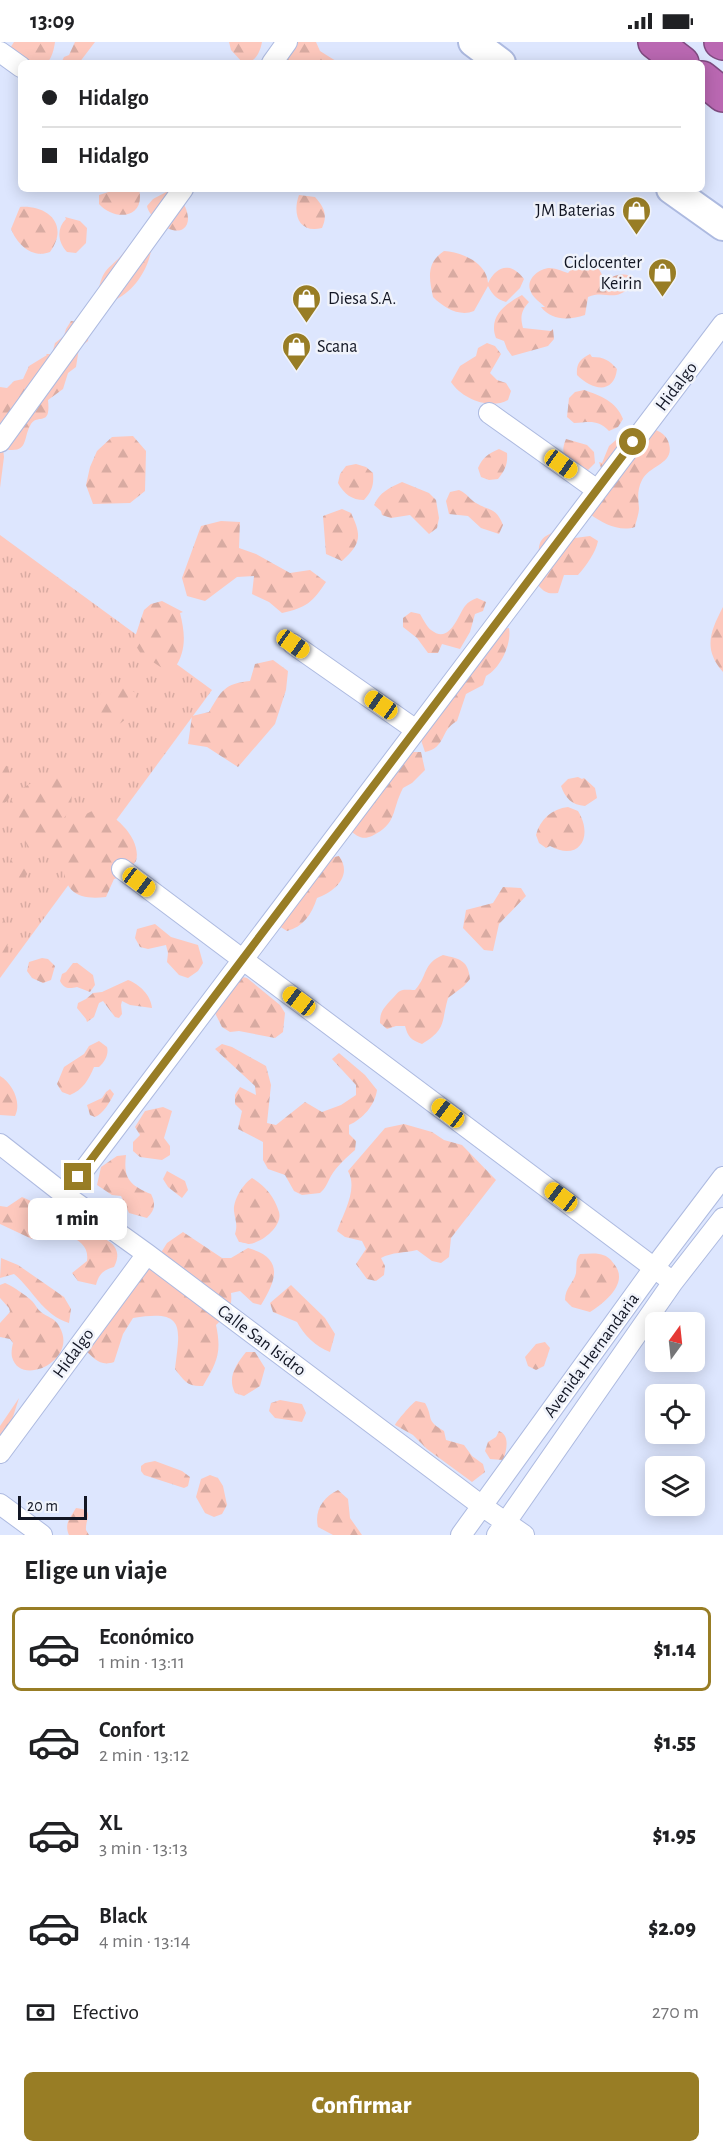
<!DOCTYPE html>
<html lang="es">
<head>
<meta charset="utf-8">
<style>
  :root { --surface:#fff; --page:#f2f2f2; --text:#202124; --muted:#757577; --line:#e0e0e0; --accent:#987d25 }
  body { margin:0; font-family:"Alegreya Sans",sans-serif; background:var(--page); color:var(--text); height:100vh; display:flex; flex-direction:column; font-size:22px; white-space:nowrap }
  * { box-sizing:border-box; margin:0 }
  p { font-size:20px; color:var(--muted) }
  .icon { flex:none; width:33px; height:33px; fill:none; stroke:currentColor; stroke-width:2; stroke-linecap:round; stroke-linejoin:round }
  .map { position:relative; height:1493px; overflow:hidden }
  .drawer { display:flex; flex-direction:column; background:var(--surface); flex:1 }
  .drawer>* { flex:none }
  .guide { position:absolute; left:18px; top:18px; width:687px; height:132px; border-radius:9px; box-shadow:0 3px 15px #0003; display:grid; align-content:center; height:132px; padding:0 24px; background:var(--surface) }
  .needle { width:39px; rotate:15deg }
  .tools { position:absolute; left:645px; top:1270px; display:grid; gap:12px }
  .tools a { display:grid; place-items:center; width:60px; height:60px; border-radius:9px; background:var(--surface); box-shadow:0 3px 15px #0003; font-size:30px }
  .scale { position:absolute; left:18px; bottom:15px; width:69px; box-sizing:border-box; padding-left:6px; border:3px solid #121624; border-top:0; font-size:16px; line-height:21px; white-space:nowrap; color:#121624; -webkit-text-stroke:4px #f0f3fb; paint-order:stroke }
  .end { position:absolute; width:27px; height:27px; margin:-14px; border:8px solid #987d25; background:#fff; box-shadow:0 0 0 3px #fff }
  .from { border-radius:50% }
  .bubble { position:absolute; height:42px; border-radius:9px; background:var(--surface); box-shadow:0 3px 15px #0003; font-size:20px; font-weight:800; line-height:42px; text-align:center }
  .car { position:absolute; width:18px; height:36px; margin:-18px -9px; border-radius:8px; box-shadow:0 0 4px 2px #0007; background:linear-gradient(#f5c518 24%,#345 0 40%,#f5c518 0 76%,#345 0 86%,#f5c518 0) }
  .guide b { display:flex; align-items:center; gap:21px; height:57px; font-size:22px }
  .guide b+b { border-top:2px solid var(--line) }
  .guide i { width:15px; height:15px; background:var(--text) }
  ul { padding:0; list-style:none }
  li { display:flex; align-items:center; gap:18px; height:84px; margin:0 12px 9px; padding:0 12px; border:3px solid transparent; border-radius:9px }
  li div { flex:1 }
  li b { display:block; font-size:22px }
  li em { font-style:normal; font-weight:800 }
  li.current { border-color:var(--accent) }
  li>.icon { width:54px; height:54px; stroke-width:1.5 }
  h2 { padding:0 24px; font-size:27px; line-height:72px }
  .pay { display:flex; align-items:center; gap:15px; height:66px; padding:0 24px; font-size:22px }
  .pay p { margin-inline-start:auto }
  .primary-button { display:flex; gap:12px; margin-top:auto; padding:12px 24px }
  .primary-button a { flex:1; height:69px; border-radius:9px; background:var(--accent); color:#fff; font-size:24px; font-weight:800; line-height:69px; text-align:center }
  .status { display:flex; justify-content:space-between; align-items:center; height:42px; padding:0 30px; background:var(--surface); direction:ltr }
  .status svg { height:16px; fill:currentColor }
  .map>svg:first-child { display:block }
  .grass { fill:url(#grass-tufts) }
  .forest { fill:url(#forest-firs) }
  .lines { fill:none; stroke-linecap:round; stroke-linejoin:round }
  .street-casing { stroke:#adbae0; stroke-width:22 }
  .secondary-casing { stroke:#adbae0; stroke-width:32 }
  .highway-casing { stroke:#7f4b80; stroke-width:36 }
  .street { stroke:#fff; stroke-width:20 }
  .secondary { stroke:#fff; stroke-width:28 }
  .highway { stroke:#ba68b2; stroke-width:33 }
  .route { stroke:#987d25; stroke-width:8 }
  .labels { text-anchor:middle; stroke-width:5; stroke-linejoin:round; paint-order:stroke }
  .poi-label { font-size:18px; fill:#121624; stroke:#f0f3fb; text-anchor:end }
  .street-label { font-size:18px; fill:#121624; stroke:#f0f3fb }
</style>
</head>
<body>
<div class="status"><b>13:09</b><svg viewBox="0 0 49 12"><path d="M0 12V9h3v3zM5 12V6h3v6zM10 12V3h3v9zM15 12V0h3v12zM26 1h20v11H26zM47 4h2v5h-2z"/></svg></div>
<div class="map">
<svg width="723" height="1493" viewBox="0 0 723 1493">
  <defs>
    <pattern id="grass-tufts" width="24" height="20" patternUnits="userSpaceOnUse" patternTransform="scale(1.5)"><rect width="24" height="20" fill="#fdc8bd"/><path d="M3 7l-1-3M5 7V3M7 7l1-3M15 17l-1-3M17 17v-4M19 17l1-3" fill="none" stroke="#d8aba2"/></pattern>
    <pattern id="forest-firs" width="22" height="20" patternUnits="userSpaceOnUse" patternTransform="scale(1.5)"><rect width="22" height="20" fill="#fdc8bd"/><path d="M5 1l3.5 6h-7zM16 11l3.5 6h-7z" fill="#d8aba2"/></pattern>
  </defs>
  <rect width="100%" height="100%" fill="#dde6fe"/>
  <path class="grass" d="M0,493L212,648L0,936Z"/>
  <path class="forest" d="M14,0H55C54,7 52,16 47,21H21L5,14Z
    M75,0H95L79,21H61L64,15L69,13Z
    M229,0H262C260,11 255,21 243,21L231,8Z
    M289,0H316L320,9L336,19V21H284L287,18Z
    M118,147H139C146,176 115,180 99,162V153Z
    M170,148C181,152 196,178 183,187C172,194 149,176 147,164L153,157Z
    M299,153L315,155C324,165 328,173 322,186C299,192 292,172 299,153Z
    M20,165C47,163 70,182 50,210C32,217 17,202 11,187Z
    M65,175L80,179L87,186L86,201L76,211L67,210C58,200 56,187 66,177Z
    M139,193L152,197C153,221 135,251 112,259L104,254L99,246C103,228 108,227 120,215C126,208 132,200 139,193Z
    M444,209C462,210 487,221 488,241C497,223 511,220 524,237L520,246L506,260C496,257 493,253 488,244L474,269C460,275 444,266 433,255C429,236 426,221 444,209Z
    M581,216C596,219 599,226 605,239C614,233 620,231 631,234L632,244C612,262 607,247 588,255L585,273C569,278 552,279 541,265H545C541,261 533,256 531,250C525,239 537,227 549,226C555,226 562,229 568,231Z
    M522,253L529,260C521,269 520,275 523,286L551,289L553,287L554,297L548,304L512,314L507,307L504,299L496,296C488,275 505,262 522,253Z
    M71,279L78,280L89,288L88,299L79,306L76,325L68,331L63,347L48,358C51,386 38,371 31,382C22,397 30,412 3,407L4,415L0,446V345L7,346L14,339L23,337L29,324L47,313L46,312H52L55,301L64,294L66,287Z
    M487,301L495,304L501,312L490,331L497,338L506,341L511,349L508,358C490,368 462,357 451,340L460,324L476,314L478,306Z
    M590,312L592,315C604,315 609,318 617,327C614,353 592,348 577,333C576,322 580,317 590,312Z
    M584,348C601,354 616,359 623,377L618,385L609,389C598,377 589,380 574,381L567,375L569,356L575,350Z
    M650,386C657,388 665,391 668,399C677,422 650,422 642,438C637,448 638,456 639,466C639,472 636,479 635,485C620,490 603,482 590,472L602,429L599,420L602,421L609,404L616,398Z
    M133,394L146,409L145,449L130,461L93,462L86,443L90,425L97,409L112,395Z
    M566,397L587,403L594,410L595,421L588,428C572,422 557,417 566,397Z
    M499,407L507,411C508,422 505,428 498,437L489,438L481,435L478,426C483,415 488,412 499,407Z
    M356,422L366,425L373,431C374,443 372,449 364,458C352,458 344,452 338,441L340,432L346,424Z
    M402,440L429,451L436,458L439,476L437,486L429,492L410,473L391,476L382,473L381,469L374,463C380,450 389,446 402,440Z
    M459,448C468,452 469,457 476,461C489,469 496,465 503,483L499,492L481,486L468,474L449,472L446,459L450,450Z
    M342,467L351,471C362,494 361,502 342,519L326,512L323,474Z
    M221,479L240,480L239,506L256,512L290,531L310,528L326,540C313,560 306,566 282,571L269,560L252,552L254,534L237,535L205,559L187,554L182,536L201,484Z
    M557,489L575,496L590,494L598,499C596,510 586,524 578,533H564L558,551C548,552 545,551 538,543C538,535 539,526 539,518C538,501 539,495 557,489Z
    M477,556L486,560L483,569L475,572L470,590L460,607L442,602L438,611H428L417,596L403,585V576L411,570L420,572C423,577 427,585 431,588C450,603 458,573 465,564C468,560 472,558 477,556Z
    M162,559L183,570L180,571C185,591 187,609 174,627L165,628L141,612L136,604L135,595L144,568L151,562Z
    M723,565V630C703,607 710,590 723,565Z
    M509,586C512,602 500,627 486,634L483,643L466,652L457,679C439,689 447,705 425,710L419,692L499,587Z
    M273,618L288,629L286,648L275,682L238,725L207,705L188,702L192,674L209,670C222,648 224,642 250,639L255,622Z
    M115,641L136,651C132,669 129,680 110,686L102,682L93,670C98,656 100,646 115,641Z
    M411,710H421L425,728L412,741L403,746C391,769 398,781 372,794C363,798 357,795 350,788Z
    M0,722L7,724C13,737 16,756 1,763Z
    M578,735L582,737L584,736L595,746L597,756L585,764C572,763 565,756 561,744L568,737Z
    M41,736H61L69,740L72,749L71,768L61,779C75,781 85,771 97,767C116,772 142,798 136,819L123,835L114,837L106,855C80,858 64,852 64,823L57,816L58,812L56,808L35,811L28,807L25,798L29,785L14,774L8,767L15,750Z
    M568,765L578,769C594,795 579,820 550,804L546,806L539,801L536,793C540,777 552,767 568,765Z
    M19,810L24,811C33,820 31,829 23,838L14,837L10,834C7,823 10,817 19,810Z
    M339,814C353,833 335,850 317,856C312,872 303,885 287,889L279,884L329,816Z
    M503,845L521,846L526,854L499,882L493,909L484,908L463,886L466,868L493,861Z
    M0,877L9,883L6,922L0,925Z
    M155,882L171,895L198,903L203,921L198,929L188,936L179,933L167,920L168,911L166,903L148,907L140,905L135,896L137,887Z
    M443,913C460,917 468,918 470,937L464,944L448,956C441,980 447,987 422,1002C411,998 408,995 405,984H396L387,987L380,981C380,970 383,967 390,959C401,948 397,947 415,948C428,934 422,922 443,913Z
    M42,916L48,917L55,924L51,938L43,941L32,936L27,929L29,920Z
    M76,920L93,933L95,943L90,950L77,945C69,947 64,947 60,939L62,932L66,930L73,921H77Z
    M238,934L247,936L280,963L285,971L283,990L275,996L239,989L230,990L222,985L214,969Z
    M128,938C139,942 151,953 152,966L130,963L122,959L121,963L122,972L119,976L115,975L103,959L99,961L94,975L87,980L86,977L77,966L78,961L86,957L93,951L102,950Z
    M99,999L107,1005C109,1012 105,1020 99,1025H94C89,1037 83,1048 70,1053L62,1050L57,1042L64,1025L84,1012L89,1004Z
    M222,1002L232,1005L266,1024L271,1043L267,1081L276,1083L305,1060L322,1070L341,1063L356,1053V1043L332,1017L339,1011L365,1033L377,1048C375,1063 363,1077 349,1083V1092L356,1099L355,1108C346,1116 337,1124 331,1134C327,1141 326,1146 320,1151L302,1153L294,1149L285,1133L268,1127L263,1118V1100L238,1087L242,1069L235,1062V1053L240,1045L256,1053L255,1044L215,1007Z
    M0,1034C12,1041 22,1060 15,1074L0,1073Z
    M110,1047L114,1052C110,1060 103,1072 95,1075L90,1073L87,1063L102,1056L106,1050Z
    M163,1065L172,1069L164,1096L170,1104V1113L162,1118L140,1115L133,1109V1100L140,1093L135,1085L145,1069Z
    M404,1082L432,1090L444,1098L462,1103L496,1138L451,1196L449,1215L441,1221L432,1219L417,1208C405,1211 392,1210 381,1216L385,1224L384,1233L376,1239L367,1237L356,1222L366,1207L362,1199L345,1195L337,1189C344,1170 358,1147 348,1129L385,1086Z
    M126,1113C123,1137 130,1143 151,1152C156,1162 155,1168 147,1176L129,1171L121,1154L112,1153L97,1143L101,1125L117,1114Z
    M167,1129L185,1139L188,1148L182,1156L168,1145L163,1137Z
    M252,1136C265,1144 274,1154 279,1170C283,1184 262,1201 249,1202C248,1202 241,1200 239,1200L235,1192C238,1182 235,1178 234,1169C233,1158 243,1142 252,1136Z
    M22,1155L42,1164C46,1176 43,1188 32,1197L0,1182V1164L7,1165Z
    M75,1180L84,1191C103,1194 126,1202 114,1225C103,1228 99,1232 96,1243L78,1239L72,1231L87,1219C89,1204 80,1200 68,1192L67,1183Z
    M183,1190L222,1216H231L248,1206C284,1216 277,1237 261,1263L253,1261L240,1249L231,1251C233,1266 226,1273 216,1283C222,1311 217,1320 203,1344C188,1345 184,1339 175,1327C180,1285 186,1267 133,1276L123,1292L114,1320C100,1325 94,1316 84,1307L126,1237L152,1225L167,1201Z
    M580,1212C586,1212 593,1211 599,1212C606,1213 610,1216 614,1222C630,1241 604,1261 590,1270L572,1265L565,1258C565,1245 574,1241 576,1231C577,1223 575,1218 580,1212Z
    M1,1216L18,1223L64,1255L71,1267L69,1281C43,1273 33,1248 14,1232L0,1236Z
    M5,1241C11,1243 27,1254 32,1259C35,1262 37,1267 41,1270C47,1275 55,1276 59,1284C80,1318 20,1346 12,1315C11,1311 12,1305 13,1301L10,1297L0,1295V1281L10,1270L9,1266L0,1256V1243Z
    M291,1243L325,1276L335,1292L330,1310C316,1305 304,1293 297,1280L273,1270L270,1261Z
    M545,1300L550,1306L544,1324L536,1328L528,1324L525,1315L536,1302Z
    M246,1310H255L265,1326L260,1344L244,1354L235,1351C227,1335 236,1323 246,1310Z
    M19,1356L5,1400L0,1407V1384Z
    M280,1358L302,1362L306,1371L302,1380L275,1376L269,1369L271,1361Z
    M416,1359L425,1361C434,1377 425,1378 444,1389L446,1398L464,1403L472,1414L483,1422L485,1430L472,1440L427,1407L413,1393L395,1383C396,1380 412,1361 416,1359Z
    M499,1389C510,1393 507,1408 503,1418L490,1417L485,1409L488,1400L496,1395Z
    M155,1419L182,1429L190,1435L188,1444L184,1446L144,1433L141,1429V1424L145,1421Z
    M210,1433L218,1436L223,1444L227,1463L222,1472L214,1475L205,1471L196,1455L201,1437Z
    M338,1448L348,1457L350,1476L362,1493H333L318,1485C314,1469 323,1455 338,1448Z
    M76,1466C96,1468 85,1476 86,1488L89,1493H69C64,1482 70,1476 76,1466Z"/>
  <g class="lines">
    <defs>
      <path id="street" d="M0,10L21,25
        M272,21L287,0
        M489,371L597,448
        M0,400L183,147
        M293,602L416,688
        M122,827L673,1240
        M0,1102L65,1153L147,1212L482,1464L524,1493
        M65,1153L723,282
        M0,1411L147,1212
        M0,1462L42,1493
        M461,1493L654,1226L723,1135
        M497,1493L673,1240L723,1176"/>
      <path id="secondary" d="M473,0L501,21
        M671,147L723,184"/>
      <path id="highway" d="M655,0L682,21
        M721,0L723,1
        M702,36L723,53"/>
    </defs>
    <use href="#street" class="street-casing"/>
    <use href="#secondary" class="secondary-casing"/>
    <use href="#highway" class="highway-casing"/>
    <use href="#street" class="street"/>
    <use href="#secondary" class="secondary"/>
    <use href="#highway" class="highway"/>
  </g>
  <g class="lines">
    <path class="route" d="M78,1135L633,400"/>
  </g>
  <defs>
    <symbol id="shop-pin" viewBox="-11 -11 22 30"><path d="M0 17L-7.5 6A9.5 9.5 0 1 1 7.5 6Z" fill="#987d25" stroke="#f0f3fb"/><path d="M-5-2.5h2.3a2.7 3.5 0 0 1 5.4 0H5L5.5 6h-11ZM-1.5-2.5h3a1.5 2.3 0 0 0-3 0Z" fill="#fff"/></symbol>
  </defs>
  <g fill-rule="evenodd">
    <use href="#shop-pin" x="620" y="152" width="33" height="45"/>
    <use href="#shop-pin" x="646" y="214" width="33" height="45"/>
    <use href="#shop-pin" x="290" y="240" width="33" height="45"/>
    <use href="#shop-pin" x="280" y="288" width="33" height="45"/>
  </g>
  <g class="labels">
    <g class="poi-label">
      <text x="615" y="174">JM Baterias</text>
      <text x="642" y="226">Ciclocenter<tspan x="642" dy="21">Keirin</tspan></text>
      <text x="328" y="262" text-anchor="start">Diesa S.A.</text>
      <text x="317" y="310" text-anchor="start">Scana</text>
    </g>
    <g class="street-label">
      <text transform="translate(676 344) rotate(-53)" y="6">Hidalgo</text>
      <text transform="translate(262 1298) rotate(37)" y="6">Calle San Isidro</text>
      <text transform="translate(73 1311) rotate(-54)" y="6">Hidalgo</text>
      <text transform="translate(591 1313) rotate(-54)" y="6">Avenida Hernandaria</text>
    </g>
  </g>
</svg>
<div class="tools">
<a><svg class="needle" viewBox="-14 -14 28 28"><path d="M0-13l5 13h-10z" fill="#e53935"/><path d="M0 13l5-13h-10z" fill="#757577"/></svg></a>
<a><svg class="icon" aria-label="locate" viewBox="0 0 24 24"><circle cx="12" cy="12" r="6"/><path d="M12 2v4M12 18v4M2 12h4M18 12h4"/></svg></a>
<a><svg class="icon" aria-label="layers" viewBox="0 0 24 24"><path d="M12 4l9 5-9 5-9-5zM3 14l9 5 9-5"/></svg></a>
</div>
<div class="scale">20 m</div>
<i class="end from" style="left:633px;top:400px"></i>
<i class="end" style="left:78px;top:1135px"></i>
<div class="bubble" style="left:28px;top:1156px;width:99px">1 min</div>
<i class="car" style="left:561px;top:422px;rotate:125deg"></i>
<i class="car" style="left:293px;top:602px;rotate:125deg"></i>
<i class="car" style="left:381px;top:663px;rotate:305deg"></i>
<i class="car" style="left:139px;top:840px;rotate:127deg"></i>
<i class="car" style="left:299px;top:959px;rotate:307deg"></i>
<i class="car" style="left:448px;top:1071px;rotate:307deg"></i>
<i class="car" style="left:561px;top:1155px;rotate:307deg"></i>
<div class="guide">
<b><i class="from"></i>Hidalgo</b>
<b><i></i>Hidalgo</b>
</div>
</div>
<section class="drawer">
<h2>Elige un viaje</h2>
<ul>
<li class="current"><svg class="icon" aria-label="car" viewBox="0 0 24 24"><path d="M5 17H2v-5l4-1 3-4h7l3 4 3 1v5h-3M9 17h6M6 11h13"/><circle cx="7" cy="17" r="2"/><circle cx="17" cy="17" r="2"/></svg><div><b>Económico</b><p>1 min · 13:11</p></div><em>$1.14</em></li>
<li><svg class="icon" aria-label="car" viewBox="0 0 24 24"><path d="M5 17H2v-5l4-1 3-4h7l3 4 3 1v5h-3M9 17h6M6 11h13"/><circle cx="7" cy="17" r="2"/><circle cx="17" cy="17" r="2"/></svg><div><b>Confort</b><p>2 min · 13:12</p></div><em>$1.55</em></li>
<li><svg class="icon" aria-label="car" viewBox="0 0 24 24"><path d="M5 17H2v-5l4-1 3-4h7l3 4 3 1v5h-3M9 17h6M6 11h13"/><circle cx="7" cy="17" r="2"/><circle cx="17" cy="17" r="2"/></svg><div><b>XL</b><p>3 min · 13:13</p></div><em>$1.95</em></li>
<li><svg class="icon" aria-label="car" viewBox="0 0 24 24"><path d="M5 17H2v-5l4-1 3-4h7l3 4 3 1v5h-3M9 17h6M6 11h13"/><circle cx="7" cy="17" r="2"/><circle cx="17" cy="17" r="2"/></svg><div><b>Black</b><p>4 min · 13:14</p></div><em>$2.09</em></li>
</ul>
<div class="pay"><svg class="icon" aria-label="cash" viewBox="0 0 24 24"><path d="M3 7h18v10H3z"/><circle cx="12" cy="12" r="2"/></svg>Efectivo<p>270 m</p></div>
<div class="primary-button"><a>Confirmar</a></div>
</section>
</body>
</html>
